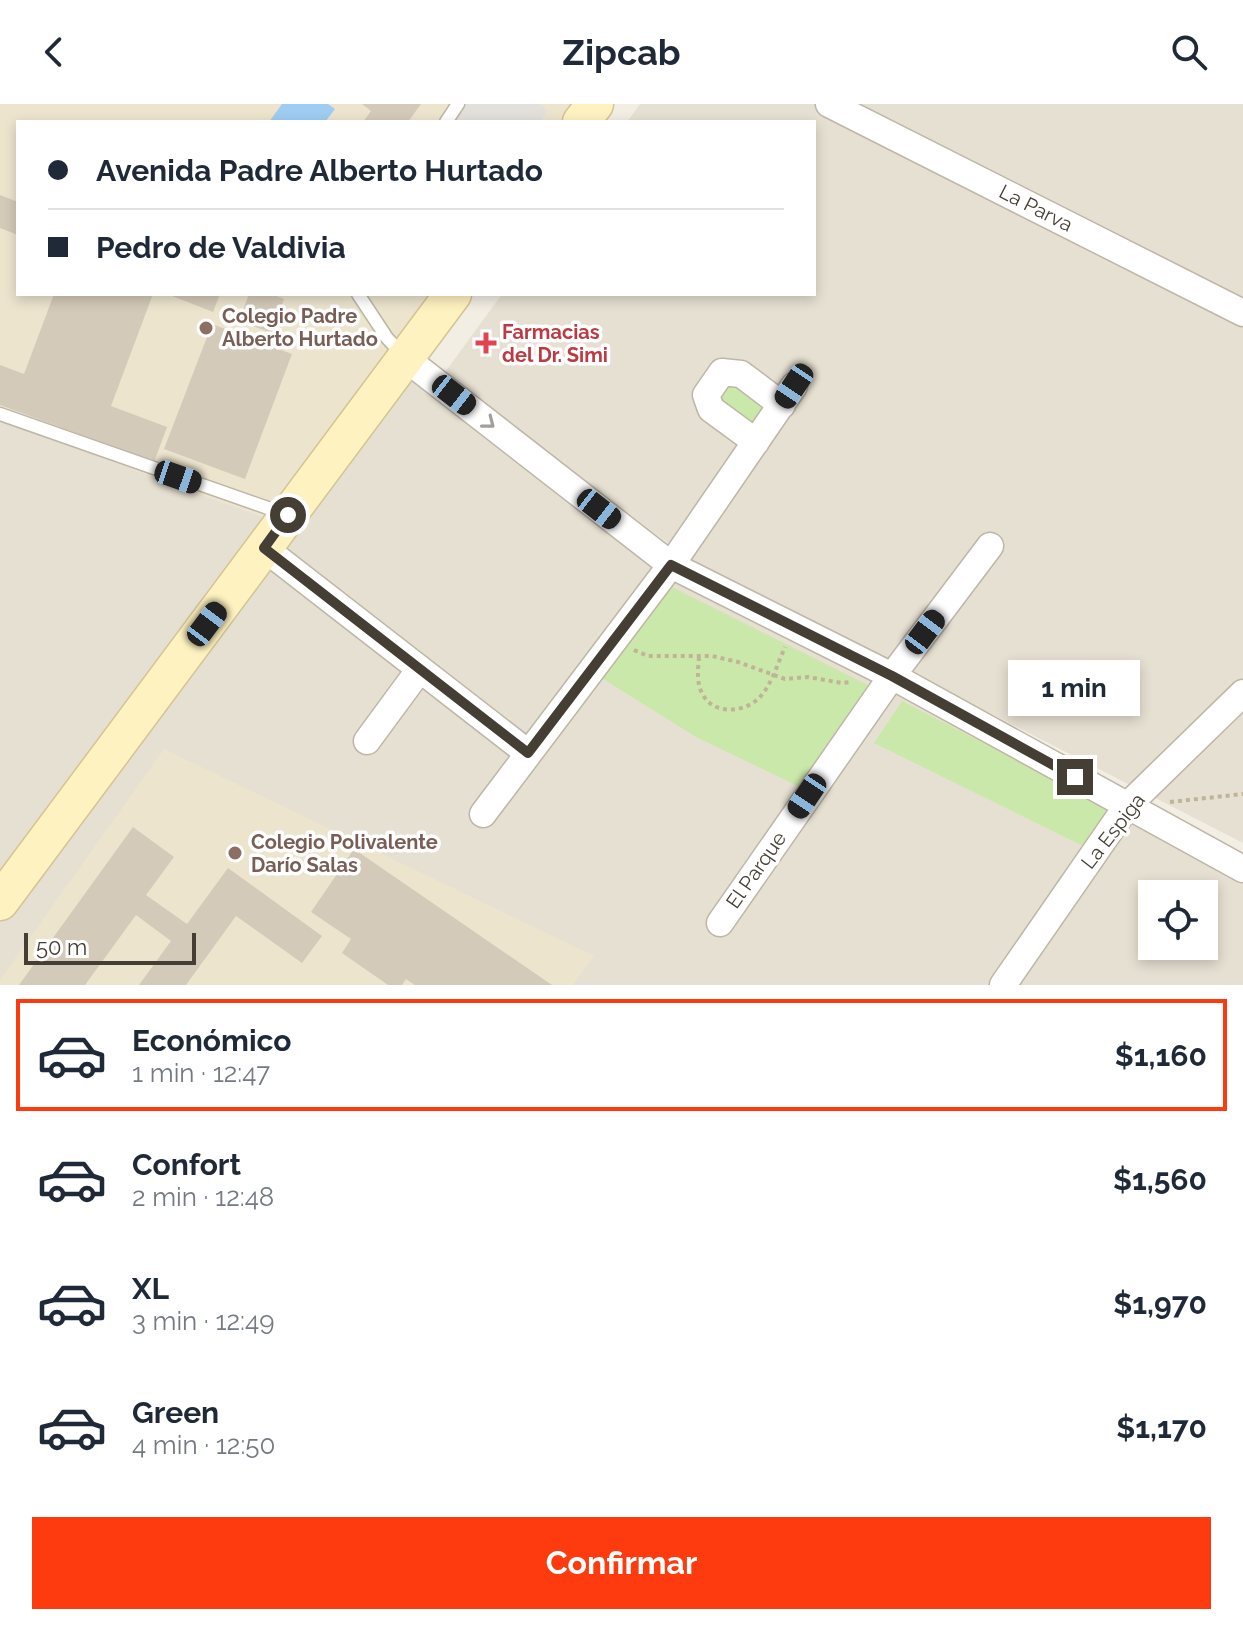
<!DOCTYPE html>
<html lang="es">
<head>
<meta charset="utf-8">
<style>
  :root { --surface:#fff; --page:#f2f2f3; --text:#1f2937; --muted:#747a83; --line:#e0e1e3; --accent:#fe3b0f }
  body { margin:0; font-family:Raleway,sans-serif; background:var(--page); color:var(--text); height:100vh; display:flex; flex-direction:column; font-size:30px; white-space:nowrap }
  * { box-sizing:border-box; margin:0 }
  p { font-size:26px; color:var(--muted) }
  .icon { flex:none; width:44px; height:44px; fill:none; stroke:currentColor; stroke-width:2; stroke-linecap:round; stroke-linejoin:round }
  .map { position:relative; height:881px; overflow:hidden }
  .drawer { display:flex; flex-direction:column; background:var(--surface); flex:1 }
  .drawer>* { flex:none }
  .hud { position:absolute; left:16px; top:16px; width:800px; height:176px; border-radius:0px; box-shadow:0 4px 12px #0003; display:grid; align-content:center; height:176px; padding:0 32px; background:var(--surface) }
  .buttons { position:absolute; left:1138px; top:776px; display:grid; gap:16px }
  .buttons a { display:grid; place-items:center; width:80px; height:80px; border-radius:0px; background:var(--surface); box-shadow:0 4px 12px #0003; font-size:40px }
  .scale { position:absolute; left:24px; bottom:20px; width:172px; box-sizing:border-box; padding-left:8px; border:4px solid #443e34; border-top:0; font-size:22px; line-height:28px; white-space:nowrap; color:#443e34; -webkit-text-stroke:6px #fff; paint-order:stroke }
  .end { position:absolute; width:36px; height:36px; margin:-18px; border:10px solid #443e34; background:#fff; box-shadow:0 0 0 4px #fff }
  .from { border-radius:50% }
  .bubble { position:absolute; height:56px; border-radius:0px; background:var(--surface); box-shadow:0 4px 12px #0003; font-size:26px; font-weight:700; line-height:56px; text-align:center }
  .car { position:absolute; width:24px; height:48px; margin:-24px -12px; border-radius:10px; box-shadow:0 0 6px 2px #0007; background:linear-gradient(#222 24%,#8ab4d8 0 40%,#222 0 76%,#8ab4d8 0 86%,#222 0) }
  .hud b { display:flex; align-items:center; gap:28px; height:76px; font-size:30px }
  .hud b+b { border-top:2px solid var(--line) }
  .hud i { width:20px; height:20px; background:var(--text) }
  ul { padding:14px 0 0; list-style:none }
  li { display:flex; align-items:center; gap:24px; height:112px; margin:0 16px 12px; padding:0 16px; border:4px solid transparent; border-radius:0px }
  li div { flex:1 }
  li b { display:block; font-size:30px }
  li em { font-style:normal; font-weight:700 }
  li.selected { border-color:var(--accent) }
  li>.icon { width:72px; height:72px; stroke-width:1.5 }
  .button { display:flex; gap:16px; margin-top:auto; padding:16px 32px }
  .button a { flex:1; height:92px; border-radius:0px; background:var(--accent); color:#fff; font-size:32px; font-weight:700; line-height:92px; text-align:center }
  header { display:flex; justify-content:space-between; align-items:center; height:104px; padding:0 32px; background:var(--surface); font-size:36px; font-weight:700 }
  .map>svg:first-child { display:block }
  .residential { fill:#e6e0d2; fill-rule:evenodd }
  .education { fill:#ece4cd }
  .green { fill:#cbe8ab }
  .parking { fill:#e3e0dc }
  .water { fill:#9ecdf1 }
  .building { fill:#d4cab9 }
  .lines { fill:none; stroke-linecap:round; stroke-linejoin:round }
  .lane-casing { stroke:#beb6a6; stroke-width:15 }
  .street-casing { stroke:#beb6a6; stroke-width:29 }
  .secondary-casing { stroke:#d4c492; stroke-width:39 }
  .path { stroke:#c0b397; stroke-width:4; stroke-dasharray:4 4; stroke-linecap:butt }
  .lane { stroke:#fff; stroke-width:12 }
  .street { stroke:#fff; stroke-width:26 }
  .secondary { stroke:#fff2c1; stroke-width:36 }
  .oneway { stroke:#a29e9a }
  .route { stroke:#443e34; stroke-width:10 }
  .education-dot { fill:#8d6e63; stroke:#fff; stroke-width:3 }
  .health-dot { fill:#e0444e; stroke:#fff; stroke-width:3 }
  .labels { text-anchor:middle; stroke-width:7; stroke-linejoin:round; paint-order:stroke }
  .street-label { font-size:20px; fill:#443e34; stroke:#fff }
  .education-label { font-size:20px; font-weight:bold; fill:#785e54; stroke:#fff; text-anchor:start }
  .health-label { font-size:20px; font-weight:bold; fill:#be3a42; stroke:#fff; text-anchor:start }
</style>
</head>
<body>
<header><svg class="icon" aria-label="back" viewBox="0 0 24 24"><path d="M15 5l-7 7 7 7"/></svg>Zipcab<svg class="icon" aria-label="search" viewBox="0 0 24 24"><circle cx="10" cy="10" r="6"/><path d="M15 15l6 6"/></svg></header>
<div class="map">
<svg width="1243" height="881" viewBox="0 0 1243 881">
  <rect width="100%" height="100%" fill="#f2eee4"/>
  <path class="residential" d="M640,0H1243V739L688,454L443,271L502,190H814V18H627Z
    M386,257L434,288L689,476L1243,766V881H0V316L266,414ZM1152,790H1204V842H1152Z"/>
  <path class="education" d="M0,0H578L565,18H18V190H438L266,414L0,316Z
    M164,645L594,852L573,881H0V876Z"/>
  <path class="green" d="M730,278L767,306L753,324L716,296Z
    M668,481L872,583L800,683L696,633L600,573Z
    M902,597L1112,705L1083,742L874,639Z"/>
  <path class="parking" d="M452,0H539L548,7L540,18H439Z"/>
  <path class="water" d="M282,0H328L335,5L325,18H269Z"/>
  <path class="building" d="M362,0H421L408,18H363L371,7Z
    M0,91L18,98V131L0,124Z
    M54,190H153L111,302L167,323L154,358L0,301V261L24,270Z
    M167,190H220L213,208Z
    M249,190H272L284,195L272,229L239,217Z
    M212,220L292,250L245,375L164,345Z
    M133,723L174,753L146,791L187,820L228,764L322,832L302,859L236,812L186,881H139L171,837L136,811L85,881H19Z
    M354,745L552,881H415L406,875L402,881H388L342,849L351,835L311,808Z"/>
  <g class="lines">
    <defs>
      <path id="lane" d="M446,18L458,0
        M358,190L387,234L403,251
        M0,310L285,410"/>
      <path id="street" d="M829,0L1243,209
        M405,254L671,461L892,572L1243,765
        M756,338L711,305L706,291L722,268L741,270L782,301
        M264,444L528,649
        M367,637L420,565
        M483,710L671,461L794,282
        M720,819L892,572L990,442
        M1003,881L1127,702L1243,589"/>
      <path id="secondary" d="M581,18L595,0
        M0,798L453,190"/>
    </defs>
    <use href="#lane" class="lane-casing"/>
    <use href="#street" class="street-casing"/>
    <use href="#secondary" class="secondary-casing"/>
    <path class="path" d="M634,546L648,552H712L738,558L785,575L808,573L842,579L851,578
      M699,553C698,566 696,579 703,591C714,611 744,609 759,594C771,582 778,559 785,543
      M1170,698L1243,690"/>
    <use href="#lane" class="lane"/>
    <use href="#street" class="street"/>
    <use href="#secondary" class="secondary"/>
  </g>
  <defs><path id="oneway-chevron" d="M-2-3.5L2.5 0L-2 3.5" fill="none" stroke-width="1.6" stroke-linecap="round" stroke-linejoin="round" transform="scale(2)"/></defs>
  <use class="oneway" href="#oneway-chevron" transform="translate(489 319) rotate(38)"/>
  <g class="lines">
    <path class="route" d="M288,411L264,444L528,649L671,461L892,572L1075,673"/>
  </g>
  <g class="education-dot">
    <circle cx="206" cy="224" r="8"/>
    <circle cx="235" cy="749" r="8"/>
  </g>
  <path class="health-dot" d="M482 227h8v8h8v8h-8v8h-8v-8h-8v-8h8z"/>
  <g class="labels">
    <g class="street-label">
      <text transform="translate(1036 104) rotate(27)" y="7">La Parva</text>
      <text transform="translate(1113 727) rotate(-52)" y="7">La Espiga</text>
      <text transform="translate(756 766) rotate(-55)" y="7">El Parque</text>
    </g>
    <g class="education-label">
      <text x="222" y="219">Colegio Padre<tspan x="222" dy="23">Alberto Hurtado</tspan></text>
      <text x="251" y="745">Colegio Polivalente<tspan x="251" dy="23">Darío Salas</tspan></text>
    </g>
    <g class="health-label">
      <text x="502" y="235">Farmacias<tspan x="502" dy="23">del Dr. Simi</tspan></text>
    </g>
  </g>
</svg>
<div class="buttons">
<a><svg class="icon" aria-label="locate" viewBox="0 0 24 24"><circle cx="12" cy="12" r="6"/><path d="M12 2v4M12 18v4M2 12h4M18 12h4"/></svg></a>
</div>
<div class="scale">50 m</div>
<i class="end from" style="left:288px;top:411px"></i>
<i class="end" style="left:1075px;top:673px"></i>
<div class="bubble" style="left:1008px;top:556px;width:132px">1 min</div>
<i class="car" style="left:794px;top:282px;rotate:214deg"></i>
<i class="car" style="left:454px;top:291px;rotate:128deg"></i>
<i class="car" style="left:178px;top:373px;rotate:109deg"></i>
<i class="car" style="left:599px;top:405px;rotate:128deg"></i>
<i class="car" style="left:207px;top:520px;rotate:37deg"></i>
<i class="car" style="left:925px;top:528px;rotate:37deg"></i>
<i class="car" style="left:807px;top:692px;rotate:214deg"></i>
<div class="hud">
<b><i class="from"></i>Avenida Padre Alberto Hurtado</b>
<b><i></i>Pedro de Valdivia</b>
</div>
</div>
<section class="drawer">
<ul>
<li class="selected"><svg class="icon" aria-label="car" viewBox="0 0 24 24"><path d="M5 17H2v-5l4-1 3-4h7l3 4 3 1v5h-3M9 17h6M6 11h13"/><circle cx="7" cy="17" r="2"/><circle cx="17" cy="17" r="2"/></svg><div><b>Económico</b><p>1 min · 12:47</p></div><em>$1,160</em></li>
<li><svg class="icon" aria-label="car" viewBox="0 0 24 24"><path d="M5 17H2v-5l4-1 3-4h7l3 4 3 1v5h-3M9 17h6M6 11h13"/><circle cx="7" cy="17" r="2"/><circle cx="17" cy="17" r="2"/></svg><div><b>Confort</b><p>2 min · 12:48</p></div><em>$1,560</em></li>
<li><svg class="icon" aria-label="car" viewBox="0 0 24 24"><path d="M5 17H2v-5l4-1 3-4h7l3 4 3 1v5h-3M9 17h6M6 11h13"/><circle cx="7" cy="17" r="2"/><circle cx="17" cy="17" r="2"/></svg><div><b>XL</b><p>3 min · 12:49</p></div><em>$1,970</em></li>
<li><svg class="icon" aria-label="car" viewBox="0 0 24 24"><path d="M5 17H2v-5l4-1 3-4h7l3 4 3 1v5h-3M9 17h6M6 11h13"/><circle cx="7" cy="17" r="2"/><circle cx="17" cy="17" r="2"/></svg><div><b>Green</b><p>4 min · 12:50</p></div><em>$1,170</em></li>
</ul>
<div class="button"><a>Confirmar</a></div>
</section>
</body>
</html>
